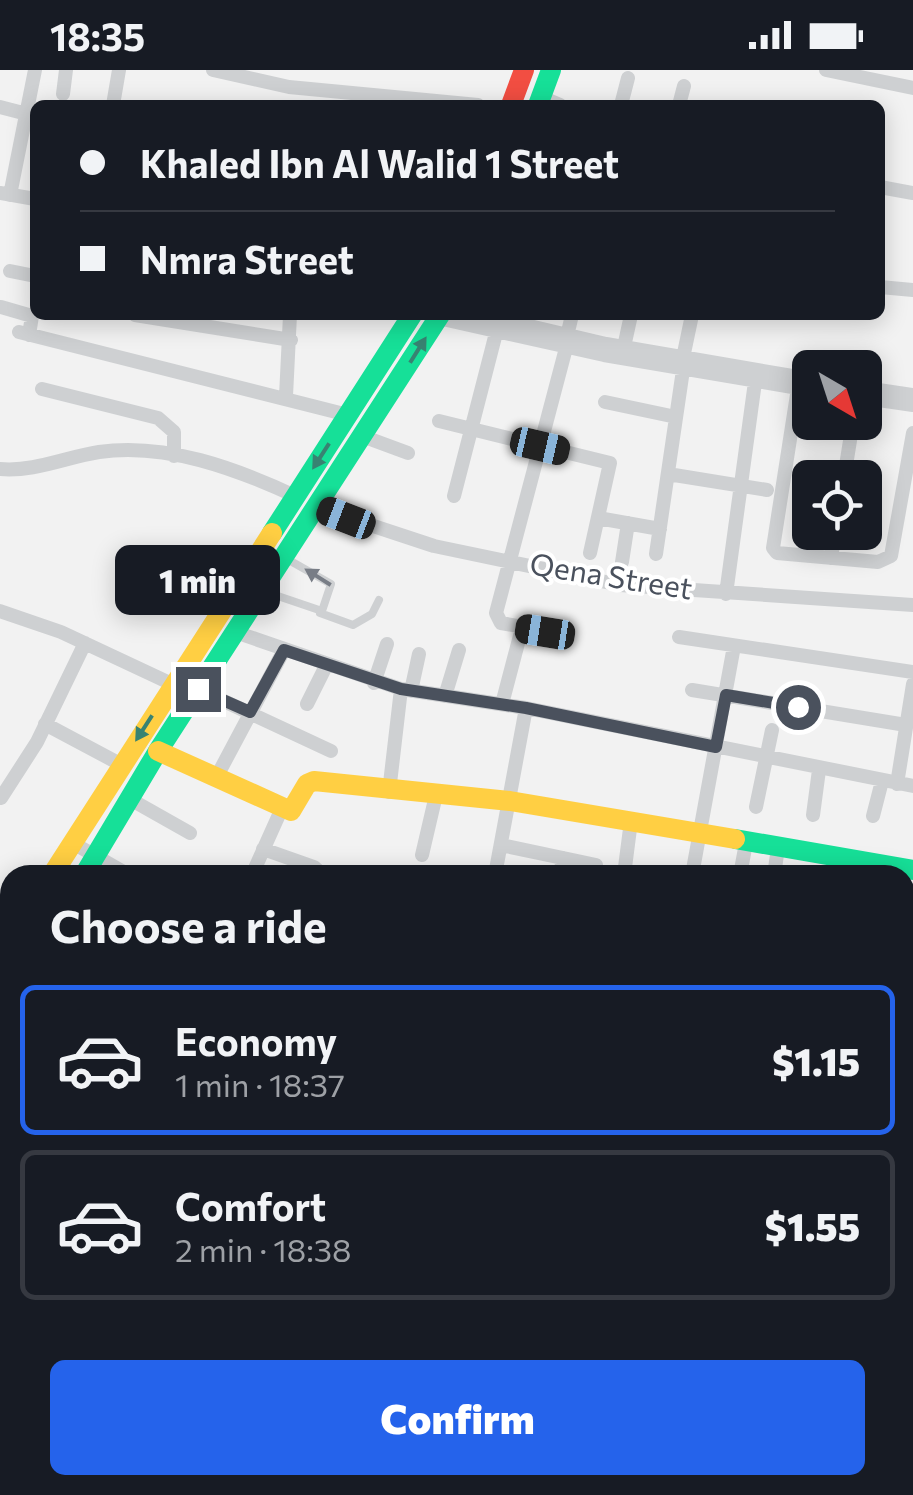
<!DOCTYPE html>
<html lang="en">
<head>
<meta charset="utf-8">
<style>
  :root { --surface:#171b24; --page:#242831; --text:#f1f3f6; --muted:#9ea1a6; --line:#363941; --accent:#2563eb }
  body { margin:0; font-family:Commissioner,sans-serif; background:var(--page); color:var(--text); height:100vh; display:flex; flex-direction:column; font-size:38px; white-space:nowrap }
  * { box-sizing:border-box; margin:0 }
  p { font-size:32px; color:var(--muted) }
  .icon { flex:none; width:55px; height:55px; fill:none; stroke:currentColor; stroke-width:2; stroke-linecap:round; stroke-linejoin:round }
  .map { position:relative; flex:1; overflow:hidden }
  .sheet { position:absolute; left:0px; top:795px; width:915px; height:630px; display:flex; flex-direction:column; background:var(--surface); border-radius:30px 30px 0 0; box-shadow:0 5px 25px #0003 }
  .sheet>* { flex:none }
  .guide { position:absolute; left:30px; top:30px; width:855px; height:220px; border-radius:15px; box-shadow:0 5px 25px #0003; display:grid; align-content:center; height:220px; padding:0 50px; background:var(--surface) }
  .needle { width:65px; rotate:141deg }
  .controls { position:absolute; left:792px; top:280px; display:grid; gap:20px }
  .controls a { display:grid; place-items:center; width:90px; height:90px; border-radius:15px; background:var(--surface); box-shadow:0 5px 25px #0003; font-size:50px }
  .end { position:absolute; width:45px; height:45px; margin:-22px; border:12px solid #4a515d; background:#fff; box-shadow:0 0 0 5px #fff }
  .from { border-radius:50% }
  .bubble { position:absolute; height:70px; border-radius:15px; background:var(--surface); box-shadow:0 5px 25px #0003; font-size:32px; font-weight:800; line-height:70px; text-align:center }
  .car { position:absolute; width:30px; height:60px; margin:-30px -15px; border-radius:12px; box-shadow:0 0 8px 2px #0007; background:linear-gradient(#222 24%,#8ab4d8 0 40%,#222 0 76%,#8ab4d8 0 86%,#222 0) }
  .guide b { display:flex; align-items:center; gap:35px; height:95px; font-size:38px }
  .guide b+b { border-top:2px solid var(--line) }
  .guide i { width:25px; height:25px; background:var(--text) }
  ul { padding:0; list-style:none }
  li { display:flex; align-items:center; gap:30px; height:150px; margin:0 20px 15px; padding:0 30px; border:5px solid var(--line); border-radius:15px }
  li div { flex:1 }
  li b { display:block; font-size:38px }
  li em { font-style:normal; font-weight:800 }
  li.on { border-color:var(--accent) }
  li>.icon { width:90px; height:90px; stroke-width:1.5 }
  h2 { padding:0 50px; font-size:45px; line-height:120px }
  .primary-button { display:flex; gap:20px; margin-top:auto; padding:20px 50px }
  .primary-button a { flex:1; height:115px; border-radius:15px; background:var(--accent); color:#fff; font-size:40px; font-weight:800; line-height:115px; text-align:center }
  .status { display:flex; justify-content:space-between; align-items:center; height:70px; padding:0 50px; background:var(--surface); direction:ltr }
  .status svg { height:28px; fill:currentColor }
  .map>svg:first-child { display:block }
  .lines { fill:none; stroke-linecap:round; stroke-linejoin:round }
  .lane { stroke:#ced0d2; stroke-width:8 }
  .street { stroke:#ced0d2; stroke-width:14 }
  .fast { stroke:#16e098; stroke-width:20 }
  .slow { stroke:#ffcf43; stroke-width:20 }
  .jam { stroke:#f24e42; stroke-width:20 }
  .oneway { fill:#388372 }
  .oneway2 { fill:#787d86 }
  .route { stroke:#4a515d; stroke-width:12 }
  .labels { text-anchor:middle; stroke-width:8; stroke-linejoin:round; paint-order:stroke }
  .street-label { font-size:30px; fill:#4a515d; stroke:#fff }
</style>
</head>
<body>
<div class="status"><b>18:35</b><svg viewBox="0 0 49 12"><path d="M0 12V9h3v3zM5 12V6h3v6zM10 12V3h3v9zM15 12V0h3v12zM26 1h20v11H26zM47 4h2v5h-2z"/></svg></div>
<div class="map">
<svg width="913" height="1425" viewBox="0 0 913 1425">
  <rect width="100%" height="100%" fill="#f2f2f2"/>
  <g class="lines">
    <path class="lane" d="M266,522L322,541L331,514L287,489
      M320,543L353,555L372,544L379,530"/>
    <path class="street" d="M213,0L289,17L478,35
      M826,0L913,18
      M63,24L66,0
      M541,27L560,35
      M113,35L119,0
      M621,35L628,8
      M679,35L684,16
      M0,37L27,44
      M880,117L913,123
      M0,123L35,129
      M10,125L35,0
      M10,201L35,206
      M880,217L913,220
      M1,237L32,246L29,265
      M135,245L291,270
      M483,245L606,274L810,309
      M438,248L604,285L810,320
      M19,262L348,345
      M567,266L572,245
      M624,277L631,245
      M566,278L496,543L501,553L568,565
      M683,288L692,245
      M798,318L773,478L777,483L878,492L891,486L913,363
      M865,318L913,325
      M42,319L158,348L174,362V386
      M286,326L290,245
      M865,328L913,335
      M605,332L676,347
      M439,351L610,393L590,483
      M362,366L408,383
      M0,399C35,402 66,387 99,382C165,372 237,399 295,426
      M668,404L767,420
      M844,408L853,352
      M454,426L496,263
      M316,437L434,476L620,515L913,535
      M598,448L660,459
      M656,484L683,300
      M831,488L835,462
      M622,492L628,453
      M726,524L755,312
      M0,541L61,562L172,614
      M235,562L401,619L526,638L913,716
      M679,567L913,602
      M374,613L387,574
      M198,619L331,681
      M692,620L906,655
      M411,621L419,584
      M445,626L459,580
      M307,634L326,596
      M502,634L522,558
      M45,654L120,694
      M216,708L284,580
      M897,714L913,614
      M389,722L401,619
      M1,728L37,672L85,573
      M128,728L190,763
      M756,737L772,660
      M813,745L819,700
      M873,746L882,711
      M71,772L129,805
      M501,775L596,795
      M263,779L314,797L323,805
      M422,785L436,725
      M252,805L282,738
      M495,805L526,638
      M560,805L563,788
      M624,805L631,751
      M692,805L734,576
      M740,805L746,773
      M774,805L778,778
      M832,805L835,788
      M905,857L913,859
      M905,889L913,891
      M905,946L913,947
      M905,994L913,995
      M905,1059L913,1060
      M0,1121L10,1124
      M0,1215L10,1182
      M905,1288L913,1207
      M0,1309L10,1311
      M905,1354L913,1355
      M0,1371L10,1372
      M351,1415L430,1425
      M743,1415L804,1425
      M34,1425L36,1415
      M170,1425L172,1415
      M254,1425L255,1415
      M310,1425V1415
      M514,1425L519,1415
      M582,1425L585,1415
      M632,1425L635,1415
      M693,1425L696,1415
      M833,1425L834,1415
      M888,1425L889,1415"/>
    <path class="fast" d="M538,35L551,0
      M272,463L412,245
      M735,769L913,800
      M84,805L158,681L440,245
      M0,1005L10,971"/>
    <path class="slow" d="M158,681L291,741L307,714L314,711L510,731L735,769
      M52,805L272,463"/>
    <path class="jam" d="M511,35L524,0
      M0,914L10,887"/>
  </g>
  <defs><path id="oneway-solid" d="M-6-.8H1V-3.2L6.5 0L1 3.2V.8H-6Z" transform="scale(2.5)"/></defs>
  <g class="oneway">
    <use href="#oneway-solid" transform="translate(418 280) rotate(-58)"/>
    <use href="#oneway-solid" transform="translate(321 386) rotate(123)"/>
    <use href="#oneway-solid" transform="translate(144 658) rotate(123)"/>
  </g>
  <use class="oneway2" href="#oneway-solid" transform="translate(318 507) rotate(-148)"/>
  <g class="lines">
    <path class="route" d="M198,619L250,642L284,580L401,619L526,638L716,677L726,625L798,637"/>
  </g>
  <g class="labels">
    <g class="street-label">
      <text transform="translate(611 507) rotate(9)" y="10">Qena Street</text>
    </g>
  </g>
</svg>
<div class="controls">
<a><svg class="needle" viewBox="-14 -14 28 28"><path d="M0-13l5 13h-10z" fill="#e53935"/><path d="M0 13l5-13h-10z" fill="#9ea1a6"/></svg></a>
<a><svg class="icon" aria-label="locate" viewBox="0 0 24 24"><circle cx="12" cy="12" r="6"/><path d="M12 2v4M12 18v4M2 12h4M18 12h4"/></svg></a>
</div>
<i class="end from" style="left:798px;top:637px"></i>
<i class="end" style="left:198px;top:619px"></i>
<div class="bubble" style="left:115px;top:475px;width:165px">1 min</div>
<i class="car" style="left:540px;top:376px;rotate:103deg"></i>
<i class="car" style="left:346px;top:448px;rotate:291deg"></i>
<i class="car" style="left:545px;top:562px;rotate:279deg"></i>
<div class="guide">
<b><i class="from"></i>Khaled Ibn Al Walid 1 Street</b>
<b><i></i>Nmra Street</b>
</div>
<section class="sheet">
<h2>Choose a ride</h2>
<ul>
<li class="on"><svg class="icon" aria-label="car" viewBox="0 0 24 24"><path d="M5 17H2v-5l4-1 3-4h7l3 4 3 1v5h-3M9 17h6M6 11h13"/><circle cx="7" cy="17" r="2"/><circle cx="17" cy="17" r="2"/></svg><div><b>Economy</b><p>1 min · 18:37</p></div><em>$1.15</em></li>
<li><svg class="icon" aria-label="car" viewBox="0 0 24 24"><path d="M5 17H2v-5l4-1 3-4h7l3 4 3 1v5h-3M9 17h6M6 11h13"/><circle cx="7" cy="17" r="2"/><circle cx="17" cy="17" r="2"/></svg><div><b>Comfort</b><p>2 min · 18:38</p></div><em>$1.55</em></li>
</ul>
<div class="primary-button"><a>Confirm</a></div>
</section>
</div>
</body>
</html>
